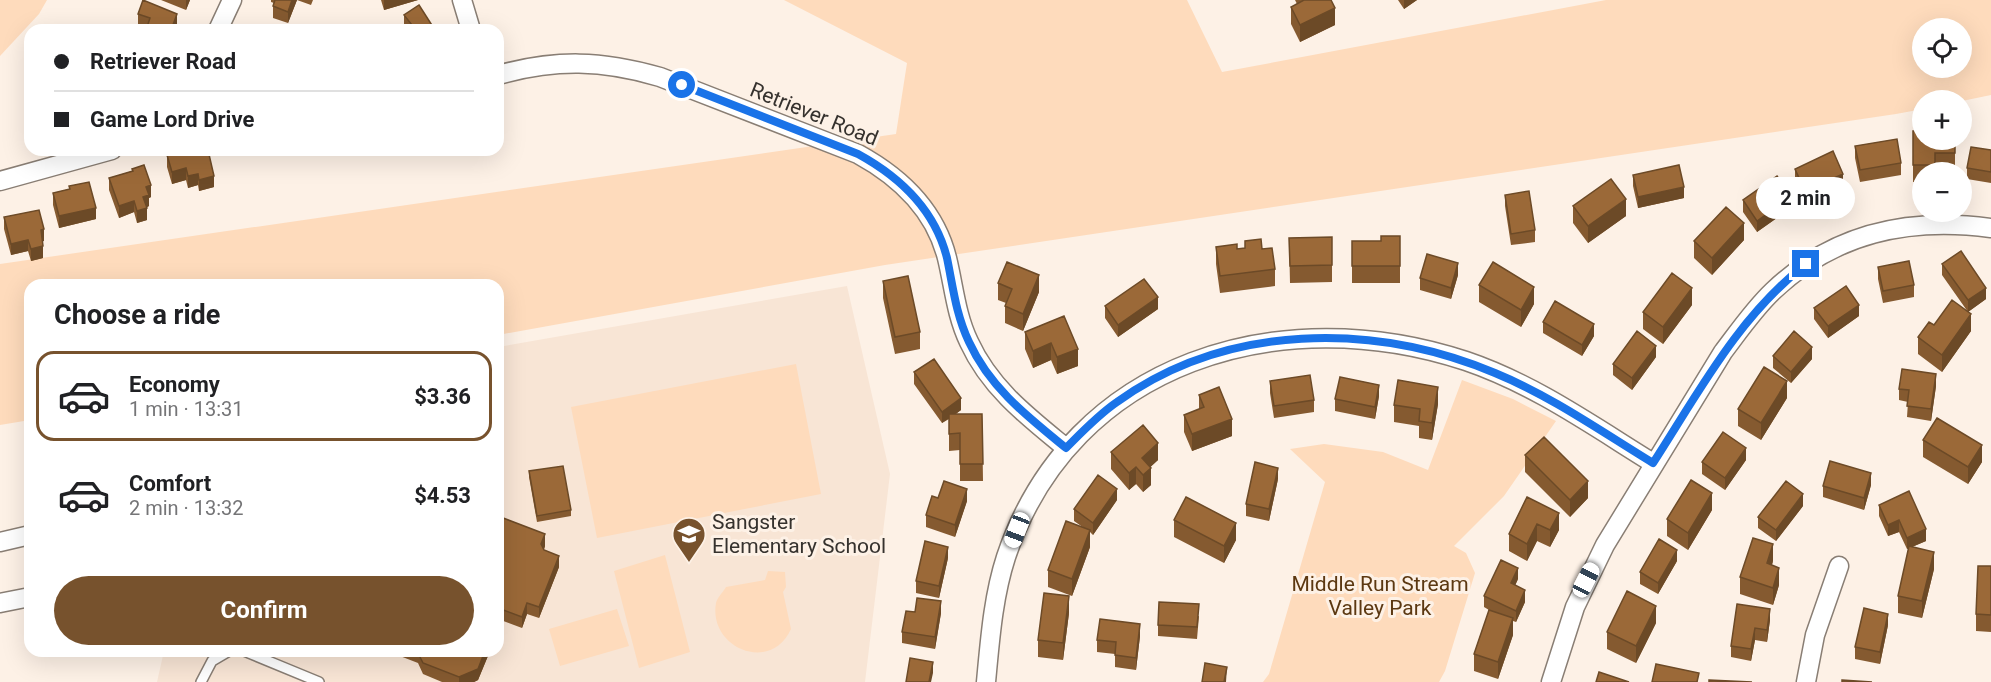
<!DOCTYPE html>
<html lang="en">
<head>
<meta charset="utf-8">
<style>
  :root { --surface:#fff; --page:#f6f6f6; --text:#202124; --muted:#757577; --line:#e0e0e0; --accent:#77522d }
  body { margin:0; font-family:Roboto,sans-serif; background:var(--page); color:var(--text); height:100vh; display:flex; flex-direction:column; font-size:22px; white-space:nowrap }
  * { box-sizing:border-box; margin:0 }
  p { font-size:20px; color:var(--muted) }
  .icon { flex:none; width:33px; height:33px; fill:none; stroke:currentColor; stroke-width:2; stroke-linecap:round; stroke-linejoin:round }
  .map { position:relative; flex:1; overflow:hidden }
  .panel { position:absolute; left:24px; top:279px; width:480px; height:378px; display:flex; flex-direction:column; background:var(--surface); border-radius:18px; box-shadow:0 6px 24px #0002 }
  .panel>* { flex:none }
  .guide { position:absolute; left:24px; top:24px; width:480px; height:132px; border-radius:18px; box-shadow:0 6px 24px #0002; display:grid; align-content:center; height:132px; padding:0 30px; background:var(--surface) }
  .controls { position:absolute; left:1912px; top:18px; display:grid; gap:12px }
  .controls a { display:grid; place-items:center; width:60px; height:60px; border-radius:50%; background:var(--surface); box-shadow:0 6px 24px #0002; font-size:30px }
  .end { position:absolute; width:27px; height:27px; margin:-14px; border:8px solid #1a73e8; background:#fff; box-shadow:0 0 0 3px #fff }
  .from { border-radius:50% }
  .bubble { position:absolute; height:42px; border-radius:21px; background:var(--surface); box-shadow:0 6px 24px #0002; font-size:20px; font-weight:700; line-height:42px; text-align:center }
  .car { position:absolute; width:18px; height:36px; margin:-18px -9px; border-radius:8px; box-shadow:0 0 4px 2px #0007; background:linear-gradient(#fff 24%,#345 0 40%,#fff 0 76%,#345 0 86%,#fff 0) }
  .guide b { display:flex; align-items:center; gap:21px; height:57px; font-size:22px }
  .guide b+b { border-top:2px solid var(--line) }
  .guide i { width:15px; height:15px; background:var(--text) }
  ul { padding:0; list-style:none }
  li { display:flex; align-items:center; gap:18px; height:90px; margin:0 12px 9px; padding:0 18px; border:3px solid transparent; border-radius:18px }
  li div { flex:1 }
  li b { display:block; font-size:22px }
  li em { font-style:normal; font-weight:700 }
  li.current { border-color:var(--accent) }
  li>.icon { width:54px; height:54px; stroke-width:1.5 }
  h2 { padding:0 30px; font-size:27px; line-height:72px }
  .cta { display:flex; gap:12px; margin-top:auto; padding:12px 30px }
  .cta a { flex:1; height:69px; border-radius:36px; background:var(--accent); color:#fff; font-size:24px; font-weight:700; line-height:69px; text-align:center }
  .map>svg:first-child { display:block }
  .built { fill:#f8e5d5 }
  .green { fill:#fedbbc; fill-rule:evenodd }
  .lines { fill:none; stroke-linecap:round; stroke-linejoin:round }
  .lane-casing { stroke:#897e74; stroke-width:12 }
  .street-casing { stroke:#897e74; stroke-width:21 }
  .lane { stroke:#fff; stroke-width:9 }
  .street { stroke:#fff; stroke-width:18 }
  .wall { fill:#855a30 }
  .shaded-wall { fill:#6c4a27 }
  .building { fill:#9b6938; stroke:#6c4a27; stroke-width:1.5 }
  .route { stroke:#1a73e8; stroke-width:8 }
  .labels { text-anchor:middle; stroke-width:6; stroke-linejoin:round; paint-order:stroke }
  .street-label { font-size:21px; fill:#36322e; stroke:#fdf1e6 }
  .poi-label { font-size:21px; fill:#36322e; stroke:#fdf1e6; text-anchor:start }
  .park-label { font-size:21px; fill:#5c3811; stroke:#fdf1e6 }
</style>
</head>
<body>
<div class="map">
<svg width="1991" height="682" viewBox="0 0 1991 682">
  <rect width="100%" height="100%" fill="#fdf1e6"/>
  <path class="built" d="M847,286L890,474L865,682H157L164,651H498V347Z"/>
  <path class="green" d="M0,0H47L39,14L0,56Z
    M784,0H1187L1222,72L1606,0H1991V95L1962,101L1923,100V109L1896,114L885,265L498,335V285H30V420L0,425V264L896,134L907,63ZM1923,28H1962V68H1923Z
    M796,364L821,494L597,538L571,407Z
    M1462,380L1513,399L1556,421L1504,496L1454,546L1466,553L1475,573L1445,671L1439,682H1263L1269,674L1325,482L1290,449L1324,444L1383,452L1428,470Z
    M665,555L690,652L639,668L614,571Z
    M768,571L785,572L786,587L783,592L791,629C771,674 708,648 716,603C717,598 723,592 726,587L765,580Z
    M617,609L629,646L560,666L549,629Z"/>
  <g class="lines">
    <defs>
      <path id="lane" d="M244,651L319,682
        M201,682L212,661L229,651"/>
      <path id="street" d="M462,0L471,30
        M218,30L232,0
        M498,75C556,59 602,60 660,77L858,154C900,177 935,210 947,258C954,287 956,315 969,342C990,388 1028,417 1066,448
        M0,181L112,150
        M0,542L30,535
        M0,603L30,597
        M986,682C990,640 993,597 1006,557C1072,360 1282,300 1466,361C1534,384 1593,426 1653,463
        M1551,682L1575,607L1605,545L1723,352C1739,331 1754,309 1773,291C1834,233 1908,217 1991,228
        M1806,682L1815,635L1839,566"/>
    </defs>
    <use href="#lane" class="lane-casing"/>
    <use href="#street" class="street-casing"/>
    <use href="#lane" class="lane"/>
    <use href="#street" class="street"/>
  </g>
  <path class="wall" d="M161,0H190L186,10Z
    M271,0H297L288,23L273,18V6L274,3L271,2Z
    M297,0H313L311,5Z
    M381,0H418L384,10Z
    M1295,0H1331L1335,25L1300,42L1291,24V7L1297,4Z
    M1398,0H1417L1404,9Z
    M138,14L177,25L176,30H146V28L138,25Z
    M404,15L435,30L406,29L404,26Z
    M1913,131L1955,140V170H1935V172H1923V182H1913Z
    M1855,146L1901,163V175L1860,182L1855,158Z
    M182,150H208L214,187L199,191L198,185L188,188L186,180L172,184L167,167V155L182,152Z
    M1991,150V183L1967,179V168Z
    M132,169L151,197L149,198V206L147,207V220L137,223L134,212L119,218L109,190V178L132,171Z
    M1795,169L1843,185L1805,202L1795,180Z
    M1633,175L1684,198L1638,208L1633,186Z
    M69,186L96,219L59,228L53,205V193L69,189Z
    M1505,195L1535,230V242L1511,245L1505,206Z
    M1743,200L1791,208L1757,232L1743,212Z
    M1573,206L1626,216L1588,243L1573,223Z
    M4,217L44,241H42L43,258L31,261L28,251L11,255L4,229Z
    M1400,236V283H1352V241H1381Z
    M1332,237V282L1290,283L1289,238Z
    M1744,240L1712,275L1694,258V241Z
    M1245,241L1262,249L1275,269V286L1220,293L1216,264V247L1237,249L1245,248Z
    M1942,264L1986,299L1968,312L1942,275Z
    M1878,267L1914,285V297L1883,303L1878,279Z
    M1458,275L1451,299L1420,290V278Z
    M883,281L920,332V349L895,354L883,298Z
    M998,283L1039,292L1023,331L1005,323V306L1006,303L998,300Z
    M1479,285L1534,304L1521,327L1479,302Z
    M1692,305L1663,344L1643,329V312Z
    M1105,306L1158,309L1118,337L1105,318Z
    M1814,308L1859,316L1828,338L1814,319Z
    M1064,316L1078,366L1057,374L1051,360L1033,368L1025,349V332Z
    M1543,322L1594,336L1582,356L1543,333Z
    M1934,325L1971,331L1942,372L1918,354V337Z
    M1773,356L1812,359L1791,383L1773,368Z
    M1656,357L1632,390L1613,375V364Z
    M914,372L961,410L956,414H982L983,481H960V450L949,451V419L942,423L914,384Z
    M1270,381L1314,400V412L1274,418L1270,393Z
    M1936,386L1931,421L1907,417L1908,402L1899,400V389Z
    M1199,395L1232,436L1192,451L1184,432V415L1199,409Z
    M1379,396L1375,419L1335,411V399Z
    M1787,398L1761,440L1738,426V409Z
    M1438,404L1432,440L1419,438V426L1394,422V405Z
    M1923,440L1982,462L1968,484L1923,457Z
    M1111,452L1158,460L1150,467L1151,485L1143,492L1136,484L1129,490L1111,469Z
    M1525,455L1588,498L1570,517L1525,472Z
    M1746,460L1725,490L1702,474V462Z
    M529,471L571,510V516L537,522L529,477Z
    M1278,479L1269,521L1246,516V504Z
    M1871,485L1864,510L1823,497V486Z
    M1527,497L1559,530L1550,547L1537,541L1527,561L1509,551V534Z
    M938,498L967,501L955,537L926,527V515Z
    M1117,500L1093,535L1090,532V547L1072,596L1048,587V570L1084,528L1074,521V509Z
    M1879,505L1926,541L1912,547L1934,569L1922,618L1898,613V596L1909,548L1907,549L1899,532L1888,536L1879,516Z
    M1803,506L1776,541L1758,528V517Z
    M1712,510L1688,550L1667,536V519Z
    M498,516L545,546L544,550L559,567L539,618L527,614L522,628L498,619Z
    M1174,520L1236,540L1224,563L1174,537Z
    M948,558L939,598L916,593V581Z
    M1677,561L1658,594L1640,584V572Z
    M1773,561L1772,565L1779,585L1773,605L1740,594V577Z
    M1991,566V632L1976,631V614Z
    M1518,579L1515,585L1525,602L1516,622L1513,621V635L1498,679L1474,671V654L1489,610L1484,607V596Z
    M1737,604L1770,620L1767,642L1755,640L1751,661L1731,657V646Z
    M915,612L941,613L935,649L902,643V632Z
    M1069,613L1063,660L1038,657V640Z
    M1199,616L1197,639L1158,636V625Z
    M1656,623L1636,663L1607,649V632Z
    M1888,625L1880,664L1855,659V647Z
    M1140,636L1136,670L1115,667V654L1097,652V640Z
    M387,651H490L478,680L474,682H442L423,674L418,663Z"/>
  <path class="shaded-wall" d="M186,0H190L186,10Z
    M292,0H297L288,23V12Z
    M384,0H418L384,10Z
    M1404,0H1417L1404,9Z
    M1335,8V25L1300,42V25Z
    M177,14V25L176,30H171Z
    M186,168V180L172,184V172Z
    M198,174V185L188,188V176Z
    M1843,174V185L1805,202V191Z
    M214,176V187L199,191V180Z
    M151,185V197L149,198V206L143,209V197L146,187Z
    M1684,187V198L1638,208V197Z
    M1791,197V208L1757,232V221Z
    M1626,199V216L1588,243V226Z
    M134,201V212L119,218V206Z
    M96,208V219L59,228V216Z
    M147,208V220L137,223V211Z
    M1744,223V240L1712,275V258Z
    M44,229V241L41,242V230Z
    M28,240V251L11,255V244Z
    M43,246V258L31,261V249Z
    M1458,263V275L1451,299V288Z
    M1039,275V292L1023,331V314Z
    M1534,287V304L1521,327V310Z
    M1692,288V305L1663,344V327Z
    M1986,288V299L1968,312V300Z
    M1158,297V309L1118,337V325Z
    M1859,305V316L1828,338V326Z
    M1971,314V331L1942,372V355Z
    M1594,324V336L1582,356V345Z
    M1051,343V360L1033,368V351Z
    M1656,346V357L1632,390V378Z
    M1812,347V359L1791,383V372Z
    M1078,349V366L1057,374V357Z
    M1936,374V386L1931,421V409Z
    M1787,381V398L1761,440V423Z
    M1379,385V396L1375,419V407Z
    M1438,387V404L1432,440V423Z
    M961,398V410L942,423V412Z
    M1232,419V436L1192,451V434Z
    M1158,443V460L1142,475V458Z
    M1982,445V462L1968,484V467Z
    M1746,448V460L1725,490V478Z
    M1136,467V484L1129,490V473Z
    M1151,468V485L1143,492V475Z
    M1278,468V479L1269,521V509Z
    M1871,473V485L1864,510V498Z
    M1588,481V498L1570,517V500Z
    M967,489V501L955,537V525Z
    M1117,489V500L1093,535V523Z
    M1712,493V510L1688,550V533Z
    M1803,494V506L1776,541V530Z
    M1559,513V530L1550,547V530Z
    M1899,520V532L1888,536V525Z
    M1236,523V540L1224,563V546Z
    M1537,524V541L1527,561V544Z
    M1926,529V541L1907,549V538Z
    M1090,530V547L1072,596V579Z
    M545,534V546L541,556V544Z
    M1773,544V561L1767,580V563Z
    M948,547V558L939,598V586Z
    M1677,550V561L1658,594V583Z
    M1934,552V569L1922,618V601Z
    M559,556V567L539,618V607Z
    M1518,568V579L1511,595V583Z
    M1779,568V585L1773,605V588Z
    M1525,590V602L1516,622V611Z
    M1069,596V613L1063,660V643Z
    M941,601V613L935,649V637Z
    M527,603V614L522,628V617Z
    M1656,606V623L1636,663V646Z
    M1770,609V620L1767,642V630Z
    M1888,614V625L1880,664V652Z
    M1513,618V635L1498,679V662Z
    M1140,624V636L1136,670V658Z
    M1755,628V640L1751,661V649Z
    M485,651H490L478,680L474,682H459V677Z
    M933,662V673L931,682H929Z
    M1227,667L1226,682H1224Z"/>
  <path class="building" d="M143,0L177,14L171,30H146L150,18L138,14Z
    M275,0H292L288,12L273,6Z
    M1304,0H1331L1335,8L1300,25L1291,7Z
    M419,5L435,30H405L412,25L404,15Z
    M276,26L277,30H260V29Z
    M1913,131H1923V140H1955V153H1935V165H1913Z
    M1897,139L1901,163L1860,170L1855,146Z
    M1971,147L1991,150V172L1967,168Z
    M183,150H208L214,176L199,180L198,174L188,176L186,168L172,172L167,155L184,151Z
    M1833,151L1843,174L1805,191L1795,169Z
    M144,165L151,185L146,187L149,195L143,197L147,208L137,211L134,201L119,206L109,178L133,171L132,169Z
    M1679,165L1684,187L1638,197L1633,175Z
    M1777,176L1791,197L1757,221L1743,200Z
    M1611,179L1626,199L1588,226L1573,206Z
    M89,182L96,208L59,216L53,193L70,189L69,186Z
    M1529,191L1535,230L1511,234L1505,195Z
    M1726,207L1744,223L1712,258L1694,241Z
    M39,210L44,229L41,230L43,246L31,249L28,240L11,244L4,217Z
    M1381,236H1400V266H1352V241H1381Z
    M1332,237V265L1290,266L1289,238Z
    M1261,239L1262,249L1272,248L1275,269L1220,276L1216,247L1237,244V249L1245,248V241Z
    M1961,251L1986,288L1968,300L1942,264Z
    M1427,254L1458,263L1451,288L1420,278Z
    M1909,261L1914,285L1883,291L1878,267Z
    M1007,262L1039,275L1023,314L1005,306L1012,289L998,283Z
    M1493,262L1534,287L1521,310L1479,285Z
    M1672,273L1692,288L1663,327L1643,312Z
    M908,276L920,332L895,337L883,281Z
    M1144,279L1158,297L1118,325L1105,306Z
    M1846,286L1859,305L1828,326L1814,308Z
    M1952,300L1971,314L1942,355L1918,337L1929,322L1934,325Z
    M1555,301L1594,324L1582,345L1543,322Z
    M1064,316L1078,349L1057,357L1051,343L1033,351L1025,332Z
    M1637,331L1656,346L1632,378L1613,364Z
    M1794,331L1812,347L1791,372L1773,356Z
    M934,359L961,398L942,412L914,372Z
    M1764,367L1787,381L1761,423L1738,409Z
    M1902,369L1936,374L1931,409L1907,406L1909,390L1899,389Z
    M1310,375L1314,400L1274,406L1270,381Z
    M1340,377L1379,385L1375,407L1335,399Z
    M1398,380L1438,387L1432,423L1419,421L1420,409L1394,405Z
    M1219,387L1232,419L1192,434L1184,415L1204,407L1199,395Z
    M949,414H982L983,464H960V433L949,434Z
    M1937,418L1982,445L1968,467L1923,440Z
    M1143,425L1158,443L1142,458L1151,468L1143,475L1136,467L1129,473L1111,452Z
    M1723,432L1746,448L1725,478L1702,462Z
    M1544,437L1588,481L1570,500L1525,455Z
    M1830,461L1871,473L1864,498L1823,486Z
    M1255,462L1278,468L1269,509L1246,504Z
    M563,466L571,510L537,516L529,471Z
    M1098,475L1117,489L1093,523L1074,509Z
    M1691,480L1712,493L1688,533L1667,519Z
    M944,481L967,489L955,525L926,515L932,496L938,498Z
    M1786,481L1803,494L1776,530L1758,517Z
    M1909,491L1926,529L1907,538L1899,520L1888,525L1879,505Z
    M1186,497L1236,523L1224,546L1174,520Z
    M1527,497L1559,513L1550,530L1537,524L1527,544L1509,534Z
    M498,516L545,534L541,544L544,550L559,556L539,607L527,603L522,617L498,608Z
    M1066,521L1090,530L1072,579L1048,570Z
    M1753,538L1773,544L1767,563L1779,568L1773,588L1740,577Z
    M1659,539L1677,550L1658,583L1640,572Z
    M925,541L948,547L939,586L916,581Z
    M1909,546L1934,552L1922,601L1898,596Z
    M1501,560L1518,568L1511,583L1525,590L1516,611L1484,596Z
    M1978,566H1991V615L1976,614Z
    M1627,591L1656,606L1636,646L1607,632Z
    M1044,593L1069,596L1063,643L1038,640Z
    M917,598L941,601L935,637L902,632L906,611L915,612Z
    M1159,602L1199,604L1197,627L1158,625Z
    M1737,604L1770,609L1767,630L1755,628L1751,649L1731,646Z
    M1864,608L1888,614L1880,652L1855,647Z
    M1489,610L1513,618L1498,662L1474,654Z
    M1100,619L1140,624L1136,658L1115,655L1116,642L1097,640Z
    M417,651H485L478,669L459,677L423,663Z
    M910,658L933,662L929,682H906Z
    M1205,663L1227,667L1224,682H1202Z
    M1656,664L1699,673L1697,682H1652Z
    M1599,672L1629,682H1596Z
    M1709,680L1752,682H1709Z
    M1842,680L1872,682H1842Z"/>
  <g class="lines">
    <path class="route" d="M682,85L858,154C900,177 935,210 947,258C953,287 956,315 969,342C990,388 1028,417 1066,448C1082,432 1098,415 1117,402C1227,323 1373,322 1495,373C1551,396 1602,432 1653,463C1699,392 1738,317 1806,264"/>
  </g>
  <defs>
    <symbol id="school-pin" viewBox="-11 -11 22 30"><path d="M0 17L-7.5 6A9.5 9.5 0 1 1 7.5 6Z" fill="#77522d" stroke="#fdf1e6"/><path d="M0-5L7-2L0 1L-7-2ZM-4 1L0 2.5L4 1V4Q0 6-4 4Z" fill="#fff"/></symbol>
  </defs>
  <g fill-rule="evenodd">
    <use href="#school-pin" x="670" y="515" width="38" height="52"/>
  </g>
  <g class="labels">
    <g class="street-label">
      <text transform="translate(814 114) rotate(22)" y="7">Retriever Road</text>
    </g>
    <g class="poi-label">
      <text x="712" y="529">Sangster<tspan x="712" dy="24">Elementary School</tspan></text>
    </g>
    <g class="park-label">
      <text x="1380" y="591">Middle Run Stream<tspan x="1380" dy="24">Valley Park</tspan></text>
    </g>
  </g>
</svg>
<div class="controls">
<a><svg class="icon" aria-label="locate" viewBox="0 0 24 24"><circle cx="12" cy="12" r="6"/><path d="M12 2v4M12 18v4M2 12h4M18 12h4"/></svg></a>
<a>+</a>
<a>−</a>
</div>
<i class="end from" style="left:682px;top:85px"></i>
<i class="end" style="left:1806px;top:264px"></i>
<div class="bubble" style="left:1756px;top:177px;width:99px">2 min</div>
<i class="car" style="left:1017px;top:530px;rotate:201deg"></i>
<i class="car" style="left:1586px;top:580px;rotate:27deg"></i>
<div class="guide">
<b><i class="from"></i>Retriever Road</b>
<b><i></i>Game Lord Drive</b>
</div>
<section class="panel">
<h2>Choose a ride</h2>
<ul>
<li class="current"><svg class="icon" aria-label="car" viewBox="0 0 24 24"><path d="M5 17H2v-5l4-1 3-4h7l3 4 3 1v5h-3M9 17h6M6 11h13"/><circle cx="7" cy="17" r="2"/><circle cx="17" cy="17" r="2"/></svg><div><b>Economy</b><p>1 min · 13:31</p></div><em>$3.36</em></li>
<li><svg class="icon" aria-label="car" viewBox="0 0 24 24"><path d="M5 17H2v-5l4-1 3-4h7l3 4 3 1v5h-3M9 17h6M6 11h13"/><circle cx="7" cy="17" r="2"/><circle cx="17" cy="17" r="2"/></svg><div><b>Comfort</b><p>2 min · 13:32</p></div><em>$4.53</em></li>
</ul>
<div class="cta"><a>Confirm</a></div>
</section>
</div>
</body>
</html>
